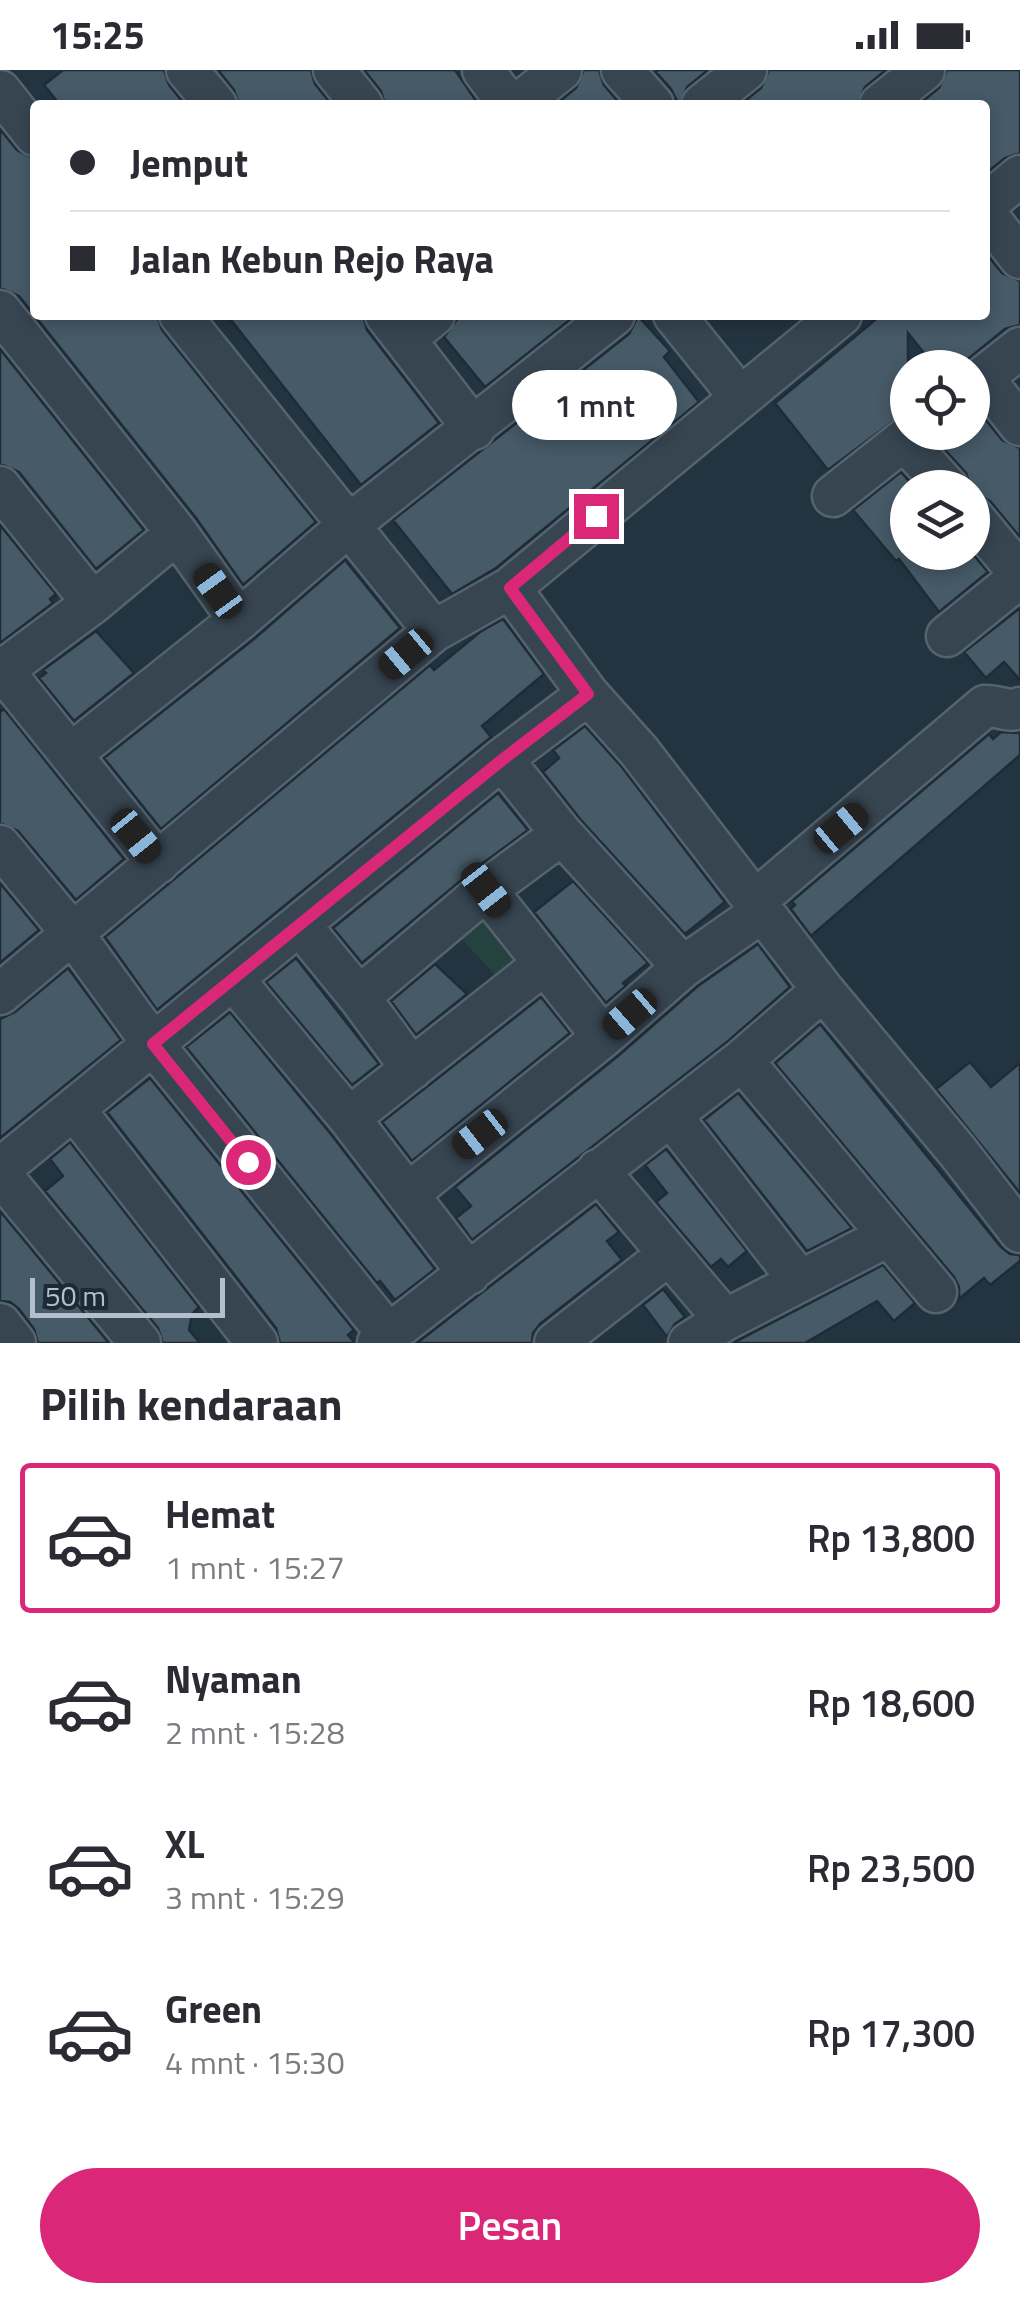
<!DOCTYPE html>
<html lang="id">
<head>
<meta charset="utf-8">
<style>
  :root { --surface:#fff; --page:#f2f2f3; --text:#2b2b33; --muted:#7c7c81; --line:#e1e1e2; --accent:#db2777 }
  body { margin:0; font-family:"Titillium Web",sans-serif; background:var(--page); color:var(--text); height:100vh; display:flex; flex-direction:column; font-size:38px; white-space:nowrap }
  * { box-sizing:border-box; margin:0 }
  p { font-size:32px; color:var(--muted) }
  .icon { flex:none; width:55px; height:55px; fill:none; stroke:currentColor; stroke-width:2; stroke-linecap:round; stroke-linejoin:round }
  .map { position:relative; height:1273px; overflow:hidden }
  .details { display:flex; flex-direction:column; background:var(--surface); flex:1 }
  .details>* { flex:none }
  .banner { position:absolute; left:30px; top:30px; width:960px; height:220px; border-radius:10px; box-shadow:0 5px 15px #0003; display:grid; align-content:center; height:220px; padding:0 40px; background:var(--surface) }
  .tools { position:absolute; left:890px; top:280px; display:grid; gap:20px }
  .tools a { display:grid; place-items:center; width:100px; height:100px; border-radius:50%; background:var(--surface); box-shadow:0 5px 15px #0003; font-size:50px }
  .scale { position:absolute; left:30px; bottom:25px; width:195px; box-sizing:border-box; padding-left:10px; border:5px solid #b3c0cb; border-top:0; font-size:28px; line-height:35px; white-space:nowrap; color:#b3c0cb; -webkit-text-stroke:8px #1c2a36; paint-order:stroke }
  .end { position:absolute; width:45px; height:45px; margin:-22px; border:12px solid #db2777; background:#fff; box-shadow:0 0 0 5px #fff }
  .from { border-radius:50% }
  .bubble { position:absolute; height:70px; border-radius:35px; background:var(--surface); box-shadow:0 5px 15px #0003; font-size:32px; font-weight:600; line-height:70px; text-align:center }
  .car { position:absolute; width:30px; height:60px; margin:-30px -15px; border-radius:12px; box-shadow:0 0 8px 2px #0007; background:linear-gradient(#222 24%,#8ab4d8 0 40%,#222 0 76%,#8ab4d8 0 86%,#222 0) }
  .banner b { display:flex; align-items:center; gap:35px; height:95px; font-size:38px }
  .banner b+b { border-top:2px solid var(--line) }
  .banner i { width:25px; height:25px; background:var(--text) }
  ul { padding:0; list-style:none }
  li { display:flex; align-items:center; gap:30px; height:150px; margin:0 20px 15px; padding:0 20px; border:5px solid transparent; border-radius:10px }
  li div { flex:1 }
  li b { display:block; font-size:38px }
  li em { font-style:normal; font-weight:600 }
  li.current { border-color:var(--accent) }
  li>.icon { width:90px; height:90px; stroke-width:1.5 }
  h2 { padding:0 40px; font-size:45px; line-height:120px }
  .primary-button { display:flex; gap:20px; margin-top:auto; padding:20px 40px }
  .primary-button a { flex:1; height:115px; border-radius:60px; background:var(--accent); color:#fff; font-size:40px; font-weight:600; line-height:115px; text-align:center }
  .status { display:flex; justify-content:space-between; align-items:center; height:70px; padding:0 50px; background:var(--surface); direction:ltr }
  .status svg { height:28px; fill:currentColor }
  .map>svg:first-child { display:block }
  .pitch { fill:#254241 }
  .building { fill:#465a67; stroke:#1e2c38; stroke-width:2.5 }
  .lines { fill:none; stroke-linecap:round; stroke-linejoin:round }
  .minor-casing { stroke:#55636e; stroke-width:45 }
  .minor { stroke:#374551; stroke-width:40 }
  .route { stroke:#db2777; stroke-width:12 }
</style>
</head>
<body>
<div class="status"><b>15:25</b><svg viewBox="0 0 49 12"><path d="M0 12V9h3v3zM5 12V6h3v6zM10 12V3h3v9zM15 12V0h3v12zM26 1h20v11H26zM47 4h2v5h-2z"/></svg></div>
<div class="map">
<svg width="1020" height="1273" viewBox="0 0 1020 1273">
  <rect width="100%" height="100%" fill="#233441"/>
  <path class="pitch" d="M481,849L517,888L497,907L461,868Z"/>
  <path class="building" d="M63,0H164L169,15L185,35H60L44,15Z
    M218,0H311L315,14L332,35H239L234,20Z
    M364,0H455L479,35H385L381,21Z
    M584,0H599L604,15L621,35H555L576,18Z
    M658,0H708L687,17L679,35L671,19L656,2Z
    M769,0H886L865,17L857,35H740L761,18Z
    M947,0H1020V83L1005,88L985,104V35H918L939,18Z
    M0,59L17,80L35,89V245H157L162,260L316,452L243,515L196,448L19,226L0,218Z
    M985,182L1002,203L1020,211V255L1005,259L957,298H936L908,263V340L828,400L775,333L881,245H985Z
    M227,245H363L367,260L439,353L361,415Z
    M460,245H576L485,317L444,267Z
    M638,246L670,281L664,287L699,332L496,498L452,524L393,450L629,264Z
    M0,279L144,460L96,499L19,402L0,394Z
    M972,339H977L1002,370L1020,378V467L990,431L972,423L966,403L936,370L937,362H972Z
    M901,402L915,418H908L907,482H971L988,502L939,542L899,489L896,491L853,440Z
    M0,455L56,524L50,529L53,533L0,573Z
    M345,490L400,558L161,759L104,688L254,569Z
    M1020,538V610L1004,592L986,608L964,582Z
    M503,549L544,604L482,656L491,667L157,940L105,867L430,595L434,600L480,562Z
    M96,561L134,603L74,651L39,608L46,603L43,600Z
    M4,639L124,789L76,830L18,761L0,753V642Z
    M585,656L621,696L725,832L685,864L580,749L543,702L559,688L553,680Z
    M1001,662L1020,663V685L811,866L791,839L795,835L792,831L989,664L993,669Z
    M498,723L528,760L471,802L362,893L333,858Z
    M573,811L648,893L623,913L626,916L606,933L534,842Z
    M0,813L39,860L0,893Z
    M758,874L790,917L727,972L472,1170L456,1148L471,1136L455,1117L618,986L698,916Z
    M296,888L379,994L352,1015L266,912Z
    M435,894L467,924L416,965L391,931Z
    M68,898L121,970L0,1068V949L15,942Z
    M541,927L570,963L412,1091L382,1052Z
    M230,942L330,1063L435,1199L395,1230L380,1211L377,1213L186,977Z
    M820,954L1001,1177L1010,1184L1020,1185V1191L990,1215L984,1208L959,1229V1217L954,1207L775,993Z
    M970,992L991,1017L1020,993V1123L936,1019Z
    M150,1008L354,1260L348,1265L355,1273H280L276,1258L107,1042Z
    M738,1023L852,1158L807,1181L704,1050Z
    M70,1072L199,1237L192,1244L189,1260L200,1273H163L158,1258L45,1121L63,1106L50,1089Z
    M666,1079L747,1181L728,1197L721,1189L711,1197L656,1132L667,1123L645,1095Z
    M596,1134L619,1162L607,1171L622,1190L540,1254L533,1263L532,1273H417Z
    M0,1141L109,1273H38L34,1259L19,1239L10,1232L0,1231Z
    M883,1195L915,1233L894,1251L877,1231L805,1273H733Z
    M663,1219L685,1247L675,1254L667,1267L643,1235Z"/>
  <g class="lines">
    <defs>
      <path id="minor" d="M187,0L216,35
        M334,0L362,35
        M483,0L509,35
        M622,0L653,35
        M0,21L35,65
        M517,35L561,0
        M702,35L746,0
        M880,35L924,0
        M985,135L1020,106
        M985,143L1020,188
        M0,241L177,463L239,550
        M180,245L434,561
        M386,245L474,359
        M674,245L740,327
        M405,269L434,245
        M983,308L1020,355
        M972,316L1020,278
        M904,370L948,418
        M0,417L93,533
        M833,426L914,362
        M972,446L1020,504
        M510,518L588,624L639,681L823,920L958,1082L1020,1162
        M947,566L1020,507
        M0,597L158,793
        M3,600L93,533L177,463
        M71,684L239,550L349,455L614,245
        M502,689L562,764L683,897
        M0,776L73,864L153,974L388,1264
        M486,820L603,967
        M755,831L985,636C998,635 1008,643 1020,638
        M300,855L359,927L412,999
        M233,909L349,1048L469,1204
        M0,924L434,561L510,518L841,245
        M359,927L486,820L562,764
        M742,990L936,1222
        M74,1039L257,1273
        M671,1046L799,1210
        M349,1048L544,894
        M0,1099L502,689L588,624
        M598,1100L725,1250L886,1167
        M0,1104L140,1273
        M408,1124L603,967L683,897L763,841
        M0,1254L15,1273
        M378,1273L742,990L823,920
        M555,1273L669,1184
        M689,1273L725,1250"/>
    </defs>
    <use href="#minor" class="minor-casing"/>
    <use href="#minor" class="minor"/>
  </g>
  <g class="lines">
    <path class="route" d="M248,1092L153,974L502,690L588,624L510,518L596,446"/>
  </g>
</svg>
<div class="tools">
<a><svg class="icon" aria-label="locate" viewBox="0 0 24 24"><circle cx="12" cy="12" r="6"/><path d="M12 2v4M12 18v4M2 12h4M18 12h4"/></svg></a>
<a><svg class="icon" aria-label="layers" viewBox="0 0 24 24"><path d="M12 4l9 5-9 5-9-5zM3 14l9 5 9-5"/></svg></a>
</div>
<div class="scale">50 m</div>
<i class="end from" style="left:248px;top:1092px"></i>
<i class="end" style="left:596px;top:446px"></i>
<div class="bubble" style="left:512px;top:300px;width:165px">1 mnt</div>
<i class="car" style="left:218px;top:521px;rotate:324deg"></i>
<i class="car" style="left:406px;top:584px;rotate:230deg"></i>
<i class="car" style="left:841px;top:758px;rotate:50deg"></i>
<i class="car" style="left:136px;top:766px;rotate:141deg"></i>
<i class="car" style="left:486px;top:820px;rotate:142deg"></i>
<i class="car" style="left:630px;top:944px;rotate:229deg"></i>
<i class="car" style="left:480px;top:1064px;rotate:232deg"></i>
<div class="banner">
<b><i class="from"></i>Jemput</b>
<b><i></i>Jalan Kebun Rejo Raya</b>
</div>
</div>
<section class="details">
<h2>Pilih kendaraan</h2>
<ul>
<li class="current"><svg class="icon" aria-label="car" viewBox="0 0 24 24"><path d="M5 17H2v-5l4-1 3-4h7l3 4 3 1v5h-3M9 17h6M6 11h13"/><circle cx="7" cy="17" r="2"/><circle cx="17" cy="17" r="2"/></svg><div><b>Hemat</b><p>1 mnt · 15:27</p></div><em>Rp 13,800</em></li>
<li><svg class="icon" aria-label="car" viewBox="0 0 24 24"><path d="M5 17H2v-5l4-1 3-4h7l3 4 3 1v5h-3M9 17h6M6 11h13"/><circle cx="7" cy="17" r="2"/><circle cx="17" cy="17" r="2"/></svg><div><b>Nyaman</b><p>2 mnt · 15:28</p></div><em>Rp 18,600</em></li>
<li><svg class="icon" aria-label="car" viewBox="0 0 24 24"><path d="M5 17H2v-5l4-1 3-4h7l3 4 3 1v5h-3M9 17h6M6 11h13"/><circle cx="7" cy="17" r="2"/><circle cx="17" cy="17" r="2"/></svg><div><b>XL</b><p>3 mnt · 15:29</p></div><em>Rp 23,500</em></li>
<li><svg class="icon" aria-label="car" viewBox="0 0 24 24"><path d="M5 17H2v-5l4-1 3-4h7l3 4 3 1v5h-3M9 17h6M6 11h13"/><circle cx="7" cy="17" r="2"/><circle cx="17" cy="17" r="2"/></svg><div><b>Green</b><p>4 mnt · 15:30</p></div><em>Rp 17,300</em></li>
</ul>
<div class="primary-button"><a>Pesan</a></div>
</section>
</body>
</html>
